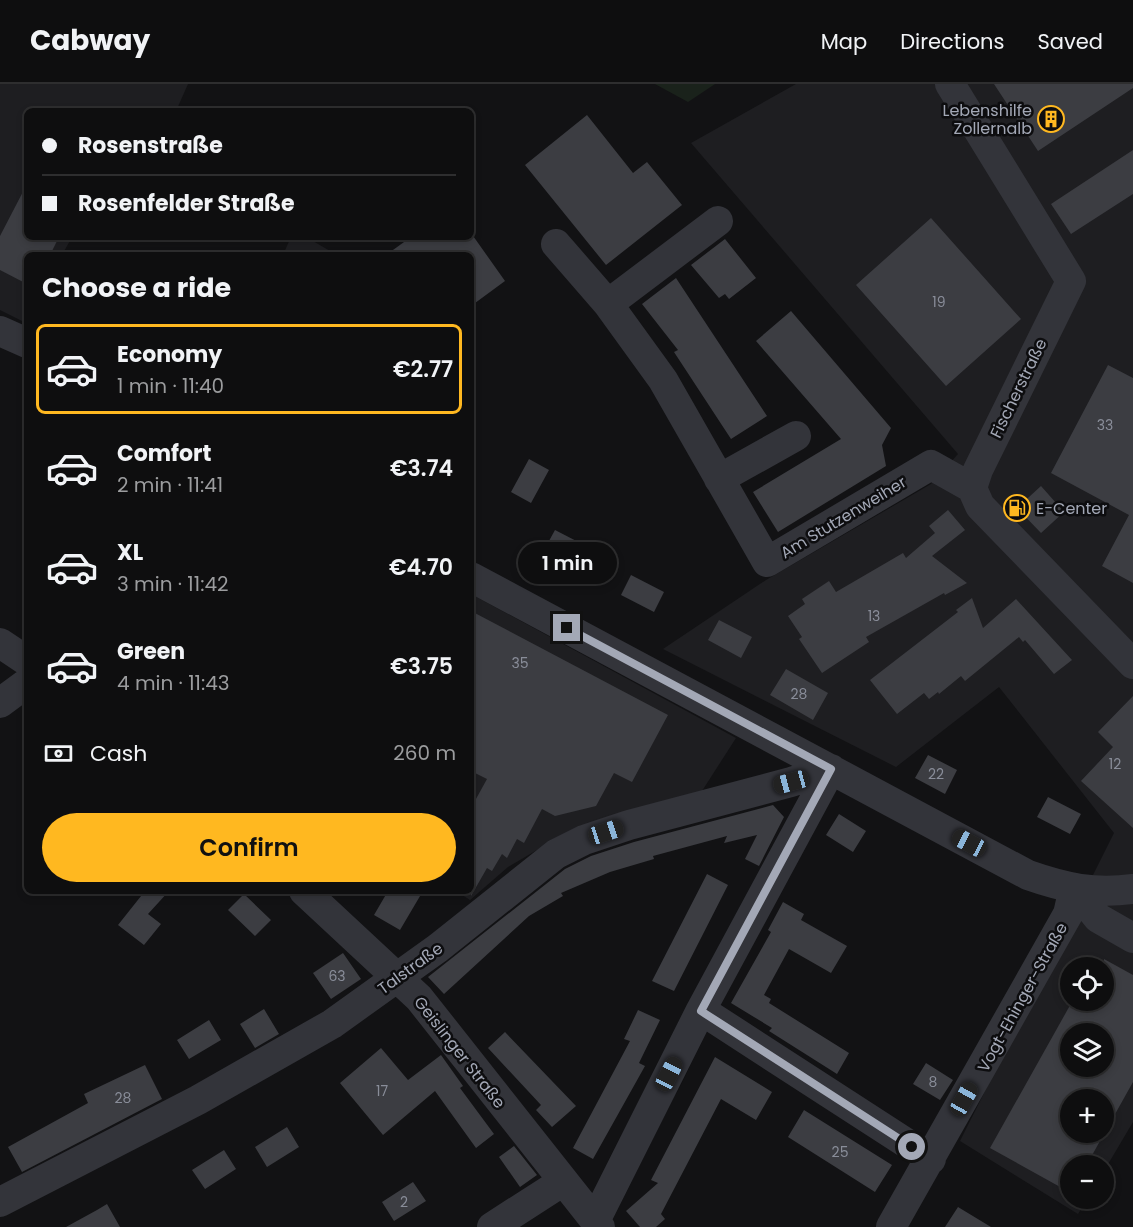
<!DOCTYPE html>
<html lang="en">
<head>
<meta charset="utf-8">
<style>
  :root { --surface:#0e0e0f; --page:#171718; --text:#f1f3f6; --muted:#9b9c9e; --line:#2e2e2f; --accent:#ffb820 }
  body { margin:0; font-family:Poppins,sans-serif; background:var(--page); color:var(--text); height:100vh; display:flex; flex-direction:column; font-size:22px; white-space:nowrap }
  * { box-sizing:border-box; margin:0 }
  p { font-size:20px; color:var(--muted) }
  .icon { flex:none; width:33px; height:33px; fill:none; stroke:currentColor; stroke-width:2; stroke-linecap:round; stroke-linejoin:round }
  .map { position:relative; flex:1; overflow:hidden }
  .drawer { position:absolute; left:24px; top:168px; width:450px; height:642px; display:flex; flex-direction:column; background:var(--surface); border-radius:9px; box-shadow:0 3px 9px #0003,0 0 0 2px var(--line) }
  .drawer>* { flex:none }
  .banner { position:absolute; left:24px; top:24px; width:450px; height:132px; border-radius:9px; box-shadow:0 3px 9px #0003,0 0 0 2px var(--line); display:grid; align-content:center; height:132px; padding:0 18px; background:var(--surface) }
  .buttons { position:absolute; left:1060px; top:873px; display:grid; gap:12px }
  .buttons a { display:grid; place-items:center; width:54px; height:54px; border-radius:50%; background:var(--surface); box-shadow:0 3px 9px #0003,0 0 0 2px var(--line); font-size:30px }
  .end { position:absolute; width:27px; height:27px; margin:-14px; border:8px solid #a3a8b6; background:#111; box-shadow:0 0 0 3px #111 }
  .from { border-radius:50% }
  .bubble { position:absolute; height:42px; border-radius:21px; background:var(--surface); box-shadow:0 3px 9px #0003,0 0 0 2px var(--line); font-size:20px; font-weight:600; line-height:42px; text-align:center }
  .car { position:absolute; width:18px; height:36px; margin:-18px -9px; border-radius:8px; box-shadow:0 0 4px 2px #0007; background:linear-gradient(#222 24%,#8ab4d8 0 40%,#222 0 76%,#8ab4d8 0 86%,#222 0) }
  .banner b { display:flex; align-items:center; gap:21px; height:57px; font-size:22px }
  .banner b+b { border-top:2px solid var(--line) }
  .banner i { width:15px; height:15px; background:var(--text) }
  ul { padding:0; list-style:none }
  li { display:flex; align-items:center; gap:18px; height:90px; margin:0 12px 9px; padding:0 6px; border:3px solid transparent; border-radius:9px }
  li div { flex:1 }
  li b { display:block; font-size:22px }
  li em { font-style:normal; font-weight:600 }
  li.active { border-color:var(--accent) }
  li>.icon { width:54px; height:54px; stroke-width:1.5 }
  h2 { padding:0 18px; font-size:27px; line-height:72px }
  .pay { display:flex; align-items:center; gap:15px; height:66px; padding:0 18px; font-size:22px }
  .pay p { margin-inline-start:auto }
  .primary-button { display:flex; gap:12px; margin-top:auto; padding:12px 18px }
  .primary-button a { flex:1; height:69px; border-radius:36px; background:var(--accent); color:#111; font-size:24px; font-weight:600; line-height:69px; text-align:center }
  header { display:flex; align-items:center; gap:36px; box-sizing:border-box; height:84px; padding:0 30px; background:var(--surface); border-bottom:2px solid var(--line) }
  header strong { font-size:28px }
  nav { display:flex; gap:33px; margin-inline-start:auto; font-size:21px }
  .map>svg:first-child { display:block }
  .built { fill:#1e1e21; fill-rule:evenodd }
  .green { fill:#1a221b }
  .building { fill:#3c3d42; fill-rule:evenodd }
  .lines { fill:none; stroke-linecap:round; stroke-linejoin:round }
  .minor { stroke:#33343a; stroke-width:30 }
  .route { stroke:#a3a8b6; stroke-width:8 }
  .labels { text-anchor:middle; stroke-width:5; stroke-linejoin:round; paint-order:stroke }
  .number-label { font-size:14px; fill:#898d99 }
  .poi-label { font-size:16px; fill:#a3a8b6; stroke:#0d0d0f; text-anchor:end }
  .street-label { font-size:16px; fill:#a3a8b6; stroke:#0d0d0f }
</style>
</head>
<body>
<header>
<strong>Cabway</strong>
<nav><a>Map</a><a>Directions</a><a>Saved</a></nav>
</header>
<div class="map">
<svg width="1133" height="1143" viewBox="0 0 1133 1143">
  <rect width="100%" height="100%" fill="#121214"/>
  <path class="built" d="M0,0H188L176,27H27V153H72L62,171H27V228L22,237L0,226Z
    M796,0H1133V1038L1104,1087V1082H1071V1114L1087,1115L1078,1130L960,1057L1114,749L999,603L896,683L663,565L766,496L931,400L958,370L691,59ZM1071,884H1104V916H1071ZM1071,950H1104V982H1071ZM1071,1016H1104V1048H1071Z
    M291,153H306L337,171H283Z
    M471,510L736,654L702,707L566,749L508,783L470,816L456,807H471Z"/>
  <path class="green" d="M655,0H715L688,18Z"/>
  <path class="building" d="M994,0H1133V4L1038,67Z
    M587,31L633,89L647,78L682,121L606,181L525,81Z
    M1133,66V110L1071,150L1051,120Z
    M27,100V153H59L50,171H27V200L0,186V152Z
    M931,134L1021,235L946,302L856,201Z
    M471,149L505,197L471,222V171H386L411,153H471Z
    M725,155L756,194L729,215L725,210L719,214L691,181Z
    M676,194L767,332L731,355L674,268L678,266L642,220Z
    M791,227L891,344L882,361L886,382L778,448L753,408L841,355L756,257Z
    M1108,281L1133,294V499L1102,482L1129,431L1051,389Z
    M529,375L549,386L531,419L511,408Z
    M1041,402L1064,428L1041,449L1017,424Z
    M948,426L965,446L932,472L967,499L945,511L944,509L866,553L869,558L822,589L799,555L802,553L788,532L805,520L802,515L829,497L836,508L903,469L906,474L935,449L929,442Z
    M555,446L588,463L577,483L544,466Z
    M631,491L664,508L654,528L621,511Z
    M972,514L983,544L1016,515L1072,576L1054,590L1025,556L1023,558L1019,553L965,597L961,592L939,610L938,608L929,615L924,609L897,630L870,596L958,528L956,526Z
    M471,527L668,631L632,698L614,689L596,722L555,732L542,725L524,759L517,755L507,774L502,770L492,787L487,784L471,812V724L487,695L471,687Z
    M719,536L752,553L741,574L708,556Z
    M786,585L828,609L813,636L770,611Z
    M1133,612V744L1081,697L1113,663L1098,648Z
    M928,671L957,686L945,710L915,694Z
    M1048,713L1081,730L1070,750L1037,733Z
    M773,721L784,733L759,782L745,775L757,751L724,759L727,752L653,772L654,775L610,788L561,809L563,812L529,832L444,910L428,893L565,785L591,772L634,758Z
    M839,730L866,747L853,768L826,751Z
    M707,790L728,801L674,907L652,897Z
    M145,807H169L148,830L161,840L144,861L118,841Z
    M388,807H423L400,846L374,831Z
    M244,810L271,836L255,852L228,826Z
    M783,818L804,830L801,836L847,862L831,889L789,865L764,911L771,915L769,919L849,969L837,990L769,947L772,944L731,919L771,848L768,846Z
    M343,869L361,895L331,915L313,889Z
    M1104,875L1133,891V998L1086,1082H1071V1109L990,1064L1073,916H1104ZM1071,950H1104V982H1071ZM1071,1016H1104V1048H1071Z
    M264,925L279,950L255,964L240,940Z
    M638,926L660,936L639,979L645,982L593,1075L573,1064L630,957L624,955Z
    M209,936L221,956L189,975L177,956Z
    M505,948L576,1022L552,1043L536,1026L541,1021L488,964Z
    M381,964L408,996L441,971L463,1002L460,1004L494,1050L476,1064L435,1007L383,1051L340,999Z
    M715,973L772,1008L756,1036L721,1015L661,1130L665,1135L656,1143H640L626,1127L658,1099L651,1096Z
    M926,979L953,996L940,1016L913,1000Z
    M145,981L162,1015L22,1088L8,1063L88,1019L84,1010Z
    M804,1026L892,1081L875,1108L788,1053Z
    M287,1043L299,1063L267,1083L255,1063Z
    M514,1062L537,1091L520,1103L499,1073Z
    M224,1066L236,1085L205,1105L192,1086Z
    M413,1098L426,1117L394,1137L382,1118Z
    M107,1120L120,1143H66L97,1126Z
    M958,1123L991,1143H945Z"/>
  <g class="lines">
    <path class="minor" d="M950,0L1071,197L978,386L972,404L980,422L1133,580
      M556,160L608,220L663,296L767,478L931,381L972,404
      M608,220L718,137
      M0,247L27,259
      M719,395L796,352
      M471,493L1028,791C1065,804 1094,810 1133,805
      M0,559L27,577
      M0,619L27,599
      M1074,804L1098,834L1133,854
      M304,807L419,914L600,1143
      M701,926L931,1075
      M0,1118L198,1016L332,940L438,864L556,770L584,756L629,741L791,698L831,685
      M595,1137L701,926L831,685
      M492,1143L562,1098
      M891,1143L1068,830L1074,804"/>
  </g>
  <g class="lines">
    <path class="route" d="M567,544L831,685L701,927L912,1063"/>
  </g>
  <defs>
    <symbol id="building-ring" viewBox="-11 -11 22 22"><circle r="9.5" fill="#0d0d0f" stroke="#ffb820" stroke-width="1.5"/><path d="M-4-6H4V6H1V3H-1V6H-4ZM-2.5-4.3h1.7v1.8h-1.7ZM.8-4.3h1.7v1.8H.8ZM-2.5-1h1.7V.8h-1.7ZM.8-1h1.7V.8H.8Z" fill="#ffb820"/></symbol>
    <symbol id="fuel-ring" viewBox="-11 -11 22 22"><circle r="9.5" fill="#0d0d0f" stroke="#ffb820" stroke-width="1.5"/><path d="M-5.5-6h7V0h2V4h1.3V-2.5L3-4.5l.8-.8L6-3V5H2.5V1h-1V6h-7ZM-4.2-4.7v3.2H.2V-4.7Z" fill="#ffb820"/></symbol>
  </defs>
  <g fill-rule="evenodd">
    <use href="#building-ring" x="1036" y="20" width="30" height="30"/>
    <use href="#fuel-ring" x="1002" y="409" width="30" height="30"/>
  </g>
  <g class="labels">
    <g class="number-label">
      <text x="939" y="223">19</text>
      <text x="1105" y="346">33</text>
      <text x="874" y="537">13</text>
      <text x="520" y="584">35</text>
      <text x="799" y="615">28</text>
      <text x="1115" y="685">12</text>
      <text x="936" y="695">22</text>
      <text x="337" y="897">63</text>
      <text x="933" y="1003">8</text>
      <text x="382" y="1012">17</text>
      <text x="123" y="1019">28</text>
      <text x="840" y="1073">25</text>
      <text x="404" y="1123">2</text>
    </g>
    <g class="poi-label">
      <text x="1032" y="32">Lebenshilfe<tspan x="1032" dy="18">Zollernalb</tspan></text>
      <text x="1036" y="430" text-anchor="start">E-Center</text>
    </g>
    <g class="street-label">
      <text transform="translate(1018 304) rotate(-64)" y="6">Fischerstraße</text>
      <text transform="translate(843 433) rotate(-31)" y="6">Am Stutzenweiher</text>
      <text transform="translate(410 884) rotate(-36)" y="6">Talstraße</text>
      <text transform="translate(1022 913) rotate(-61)" y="6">Vogt-Ehinger-Straße</text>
      <text transform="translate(460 968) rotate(52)" y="6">Geislinger Straße</text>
    </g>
  </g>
</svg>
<div class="buttons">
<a><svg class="icon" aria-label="locate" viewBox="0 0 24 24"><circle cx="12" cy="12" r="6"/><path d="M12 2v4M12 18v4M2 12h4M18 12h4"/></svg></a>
<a><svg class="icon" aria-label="layers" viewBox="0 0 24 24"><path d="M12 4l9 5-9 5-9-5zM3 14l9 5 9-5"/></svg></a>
<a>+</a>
<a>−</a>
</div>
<i class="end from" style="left:912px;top:1063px"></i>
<i class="end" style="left:567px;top:544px"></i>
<div class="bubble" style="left:518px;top:458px;width:99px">1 min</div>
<i class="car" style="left:791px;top:698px;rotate:255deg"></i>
<i class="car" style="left:606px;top:748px;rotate:72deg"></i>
<i class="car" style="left:969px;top:759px;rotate:298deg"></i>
<i class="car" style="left:669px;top:990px;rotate:27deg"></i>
<i class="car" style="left:964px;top:1015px;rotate:29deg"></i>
<div class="banner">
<b><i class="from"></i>Rosenstraße</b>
<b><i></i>Rosenfelder Straße</b>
</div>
<section class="drawer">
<h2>Choose a ride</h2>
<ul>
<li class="active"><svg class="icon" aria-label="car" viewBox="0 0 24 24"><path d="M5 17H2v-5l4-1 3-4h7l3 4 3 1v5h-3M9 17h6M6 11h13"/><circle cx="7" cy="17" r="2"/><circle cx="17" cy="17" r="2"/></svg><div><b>Economy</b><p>1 min · 11:40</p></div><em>€2.77</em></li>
<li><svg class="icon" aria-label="car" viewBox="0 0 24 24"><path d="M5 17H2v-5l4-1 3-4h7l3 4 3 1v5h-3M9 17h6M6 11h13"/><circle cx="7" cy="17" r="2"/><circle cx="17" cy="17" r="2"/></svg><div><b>Comfort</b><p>2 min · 11:41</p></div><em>€3.74</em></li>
<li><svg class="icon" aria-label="car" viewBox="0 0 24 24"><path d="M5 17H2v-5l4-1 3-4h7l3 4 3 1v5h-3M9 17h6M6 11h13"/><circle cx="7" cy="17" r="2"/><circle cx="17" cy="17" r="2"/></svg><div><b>XL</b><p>3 min · 11:42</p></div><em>€4.70</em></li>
<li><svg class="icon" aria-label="car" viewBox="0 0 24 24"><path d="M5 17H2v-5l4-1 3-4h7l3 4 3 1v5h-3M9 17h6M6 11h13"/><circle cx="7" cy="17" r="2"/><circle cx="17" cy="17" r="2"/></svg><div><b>Green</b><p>4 min · 11:43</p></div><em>€3.75</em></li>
</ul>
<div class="pay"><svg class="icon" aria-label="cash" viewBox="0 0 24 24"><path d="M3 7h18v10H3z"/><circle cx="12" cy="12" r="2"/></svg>Cash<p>260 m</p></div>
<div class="primary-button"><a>Confirm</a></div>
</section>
</div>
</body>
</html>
